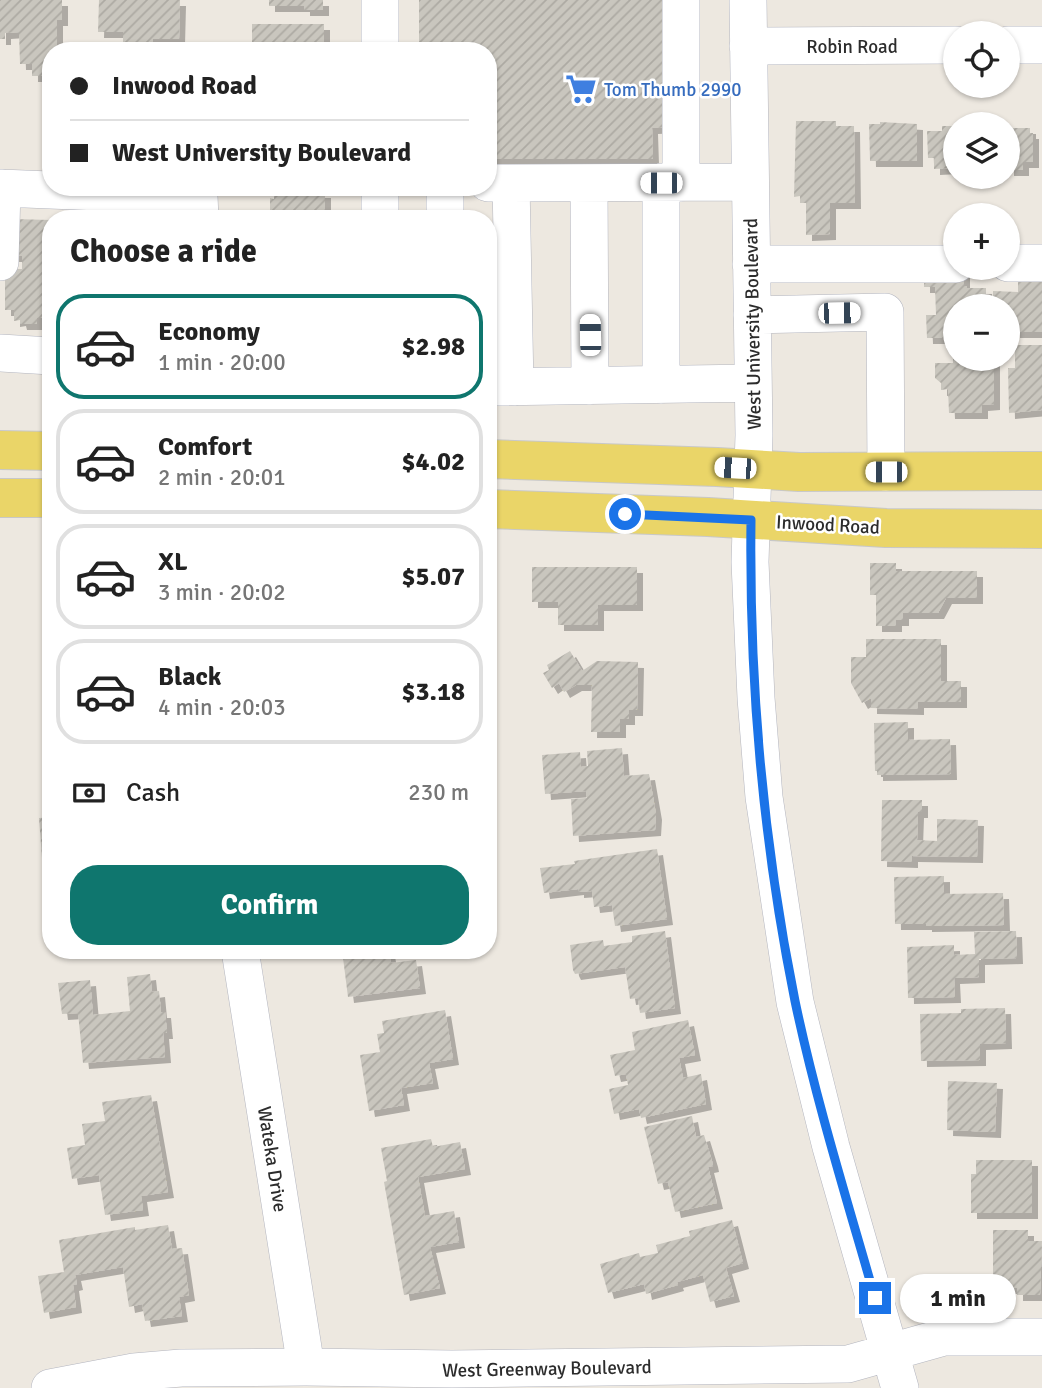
<!DOCTYPE html>
<html lang="en">
<head>
<meta charset="utf-8">
<style>
  :root { --surface:#fff; --page:#f6f6f6; --text:#222; --muted:#767676; --line:#e0e0e0; --accent:#0f766e }
  body { margin:0; font-family:Signika,sans-serif; background:var(--page); color:var(--text); height:100vh; display:flex; flex-direction:column; font-size:26px; white-space:nowrap }
  * { box-sizing:border-box; margin:0 }
  p { font-size:23px; color:var(--muted) }
  .icon { flex:none; width:38px; height:38px; fill:none; stroke:currentColor; stroke-width:2; stroke-linecap:round; stroke-linejoin:round }
  .map { position:relative; flex:1; overflow:hidden }
  .side { position:absolute; left:42px; top:210px; width:455px; height:749px; display:flex; flex-direction:column; background:var(--surface); border-radius:28px; box-shadow:0 2px 5px #0004 }
  .side>* { flex:none }
  .top-card { position:absolute; left:42px; top:42px; width:455px; height:154px; border-radius:28px; box-shadow:0 2px 5px #0004; display:grid; align-content:center; height:154px; padding:0 28px; background:var(--surface) }
  .buttons { position:absolute; left:943px; top:21px; display:grid; gap:14px }
  .buttons a { display:grid; place-items:center; width:77px; height:77px; border-radius:50%; background:var(--surface); box-shadow:0 2px 5px #0004; font-size:35px }
  .end { position:absolute; width:32px; height:32px; margin:-16px; border:9px solid #1a73e8; background:#fff; box-shadow:0 0 0 4px #fff }
  .from { border-radius:50% }
  .bubble { position:absolute; height:49px; border-radius:24px; background:var(--surface); box-shadow:0 2px 5px #0004; font-size:23px; font-weight:700; line-height:49px; text-align:center }
  .car { position:absolute; width:21px; height:42px; margin:-21px -10px; border-radius:9px; box-shadow:0 0 5px 2px #0007; background:linear-gradient(#fff 24%,#345 0 40%,#fff 0 76%,#345 0 86%,#fff 0) }
  .top-card b { display:flex; align-items:center; gap:24px; height:66px; font-size:26px }
  .top-card b+b { border-top:2px solid var(--line) }
  .top-card i { width:18px; height:18px; background:var(--text) }
  ul { padding:0; list-style:none }
  li { display:flex; align-items:center; gap:21px; height:105px; margin:0 14px 10px; padding:0 14px; border:4px solid var(--line); border-radius:28px }
  li div { flex:1 }
  li b { display:block; font-size:26px }
  li em { font-style:normal; font-weight:700 }
  li.active { border-color:var(--accent) }
  li>.icon { width:63px; height:63px; stroke-width:1.5 }
  h2 { padding:0 28px; font-size:32px; line-height:84px }
  .pay { display:flex; align-items:center; gap:18px; height:77px; padding:0 28px; font-size:26px }
  .pay p { margin-inline-start:auto }
  .primary-button { display:flex; gap:14px; margin-top:auto; padding:14px 28px }
  .primary-button a { flex:1; height:80px; border-radius:28px; background:var(--accent); color:#fff; font-size:28px; font-weight:700; line-height:80px; text-align:center }
  .map>svg:first-child { display:block }
  .building { fill:url(#building-hatch); filter:url(#shadow) }
  .lines { fill:none; stroke-linecap:round; stroke-linejoin:round }
  .minor-casing { stroke:#b3b5bf; stroke-width:38 }
  .major-casing { stroke:#c8c8c8; stroke-width:40 }
  .minor { stroke:#fff; stroke-width:37 }
  .major { stroke:#ead568; stroke-width:38 }
  .route { stroke:#1a73e8; stroke-width:9 }
  .labels { text-anchor:middle; stroke-width:5; stroke-linejoin:round; paint-order:stroke }
  .street-label { font-size:19px; fill:#2c2c2c; stroke:#fff }
  .shop-label { font-size:19px; fill:#366cbe; stroke:#fff; text-anchor:start }
</style>
</head>
<body>
<div class="map">
<svg width="1042" height="1388" viewBox="0 0 1042 1388">
  <defs>
    <pattern id="building-hatch" width="6" height="6" patternUnits="userSpaceOnUse" patternTransform="scale(1.75)"><rect width="6" height="6" fill="#c9c6be"/><path d="M-1 1l2-2M0 6l6-6M5 7l2-2" fill="none" stroke="#adaaa3"/></pattern>
    <filter id="shadow"><feDropShadow dx="6" dy="6" stdDeviation="0" flood-color="#0004"/></filter>
  </defs>
  <rect width="100%" height="100%" fill="#ede8e0"/>
  <path class="building" d="M0,0H62V20H57V51H51V76H32V64H20L19,32L5,33V39H0Z
    M99,0H180L179,39H153V48H123V32H98Z
    M269,0H323V10H304V6H269Z
    M419,0H674L673,127L652,128L653,159H488V51H419Z
    M252,24H324V48H316V51H252Z
    M796,121H836V126H854L855,203H830V234L806,235V203H800V196L794,197Z
    M880,122L917,124V161H870L869,124H880Z
    M942,126H956V164H953V168L934,169V158H928L927,131H942Z
    M1008,128H1030V133H1033V162H1023V170H1008Z
    M274,187H318V192H325V219H270V198L274,199Z
    M12,219L51,220V318H37V324H21L20,320L14,321V310H5V269H22V256H12Z
    M924,269H964V286H967V288H986V306H956V338H927L926,315H936L935,287H924Z
    M1042,276V332H1014V321L1008,322V306H993V291L1018,292V277Z
    M1015,345H1042V410L1009,413L1008,368H1015Z
    M953,359H994V404L982,405V413H949L948,389L941,390V383L935,378V363H953Z
    M870,563H896V571H977V598H946L938,613H903V620H896V626H876V595H870Z
    M532,567H637V605H598V625H558V602H532Z
    M866,639H941V681H961V702H918V709L871,708V698L862,703L851,683V657H866Z
    M570,651L582,671L597,661L638,662L637,710H629V719H620V732H591L592,685H576L564,692L559,683L552,688L543,673L549,670L547,665Z
    M908,722V740L950,739L951,774L877,775V771H875L874,723Z
    M622,748L624,776L649,774L656,814L655,830L573,836L571,799L587,798L586,791L545,794L542,755L580,752L581,767L588,766L587,751Z
    M882,800H922V812H918L917,840L937,841V819L978,820L977,857L912,856V862L881,861Z
    M51,817V858H42L39,818Z
    M657,849L667,919L615,926L612,905L594,907L592,891L578,892V889L544,893L540,868L575,864L574,861Z
    M944,876V894L1003,893L1004,925L926,926V924H895L894,877Z
    M665,931L675,1008L640,1013L638,998L630,999L625,967L575,974L573,970L570,945L603,940L604,946L632,942V936Z
    M1016,931L1017,958L979,959V977L954,978L955,997L908,998L907,947L954,945V955L975,954L974,932Z
    M342,950H389L391,963L416,960L420,988L348,997Z
    M150,974L152,992L159,991L161,1012H165L167,1033H163L165,1057L83,1063L78,1013L62,1014L58,983L90,980L93,1015L130,1011L127,977Z
    M1005,1008L1006,1043L980,1044V1060L921,1061L920,1014L961,1013V1009Z
    M445,1010L453,1059L429,1063L433,1083L401,1088L404,1105L369,1111L360,1055L380,1052L377,1034L384,1033L382,1021Z
    M688,1020L695,1055L679,1058L683,1078L701,1074L706,1104L641,1118L639,1109L614,1114L609,1089L628,1085L626,1074L615,1076L610,1055L635,1050L632,1032Z
    M948,1081L997,1083L995,1132L947,1130Z
    M151,1095L168,1192L141,1196L143,1210L105,1215L99,1175L72,1179L67,1148L85,1145L82,1124L105,1121L102,1102Z
    M692,1116L696,1137L704,1135L712,1161L713,1166L708,1167L717,1203L675,1212L668,1182L658,1184L644,1127Z
    M431,1139L433,1147L460,1142L465,1169L418,1177L425,1216L454,1211L459,1242L430,1247L440,1288L404,1295L384,1182L387,1181L381,1148Z
    M976,1160H1032V1213H971V1174H976Z
    M732,1220L743,1263L726,1268L734,1296L710,1302L703,1275L677,1282L678,1285L646,1294L644,1284L608,1293L600,1264L639,1253L640,1257L658,1253L656,1245L690,1236L689,1231Z
    M168,1225L172,1249L182,1248L189,1295L179,1297L182,1316L145,1321L142,1304L129,1307L123,1267L75,1275L77,1284L73,1285L76,1307L44,1313L38,1276L64,1272L59,1240L135,1227V1230Z
    M993,1230H1028V1241H1042L1040,1295H1017V1288H993Z"/>
  <g class="lines">
    <defs>
      <path id="minor" d="M748,0L754,435L750,562L756,698L764,797L795,1002L831,1147L900,1388
        M1008,45H1042
        M748,46L956,45
        M380,51V0
        M661,182V385
        M488,183L750,182
        M511,183L515,387
        M589,183L590,386
        M681,183V0
        M380,187V219
        M445,187V219
        M0,188L199,196L200,219
        M0,262L2,188
        M1008,263H1042
        M751,264H956
        M752,315L885,312L886,472
        M0,353L51,356
        M488,387L753,383
        M240,950L306,1367
        M50,1388L134,1372L181,1368L306,1367L452,1369L848,1364L944,1337H1042"/>
      <path id="major" d="M0,450L51,451
        M488,459L717,467L799,472L1042,471
        M0,498H51
        M488,509L708,517L886,528L1042,529"/>
    </defs>
    <use href="#minor" class="minor-casing"/>
    <use href="#major" class="major-casing"/>
    <use href="#minor" class="minor"/>
    <use href="#major" class="major"/>
  </g>
  <g class="lines">
    <path class="route" d="M625,514L751,520C749,681 763,843 795,1001C816,1101 847,1200 875,1298"/>
  </g>
  <defs>
    <symbol id="supermarket-bare" viewBox="-9 -9 18 18"><path d="M-6-5.5h2.5l.6 2H6L4.5 2H-2.5L-4.4-4H-6ZM-1.5 3.2a1.3 1.3 0 1 0 .1 0ZM3 3.2a1.3 1.3 0 1 0 .1 0Z" fill="#3f7fe0" stroke="#fff" stroke-width="2.5" paint-order="stroke"/></symbol>
  </defs>
  <g fill-rule="evenodd">
    <use href="#supermarket-bare" x="559" y="67" width="44" height="44"/>
  </g>
  <g class="labels">
    <g class="street-label">
      <text x="852" y="53">Robin Road</text>
      <text transform="translate(752 324) rotate(-91)" y="7">West University Boulevard</text>
      <text transform="translate(828 524) rotate(3)" y="7">Inwood Road</text>
      <text transform="translate(273 1159) rotate(81)" y="7">Wateka Drive</text>
      <text transform="translate(547 1368) rotate(-1)" y="7">West Greenway Boulevard</text>
    </g>
    <g class="shop-label">
      <text x="604" y="96">Tom Thumb 2990</text>
    </g>
  </g>
</svg>
<div class="buttons">
<a><svg class="icon" aria-label="locate" viewBox="0 0 24 24"><circle cx="12" cy="12" r="6"/><path d="M12 2v4M12 18v4M2 12h4M18 12h4"/></svg></a>
<a><svg class="icon" aria-label="layers" viewBox="0 0 24 24"><path d="M12 4l9 5-9 5-9-5zM3 14l9 5 9-5"/></svg></a>
<a>+</a>
<a>−</a>
</div>
<i class="end from" style="left:625px;top:514px"></i>
<i class="end" style="left:875px;top:1298px"></i>
<div class="bubble" style="left:900px;top:1274px;width:116px">1 min</div>
<i class="car" style="left:661px;top:183px;rotate:270deg"></i>
<i class="car" style="left:839px;top:313px;rotate:89deg"></i>
<i class="car" style="left:590px;top:335px;rotate:359deg"></i>
<i class="car" style="left:735px;top:468px;rotate:273deg"></i>
<i class="car" style="left:886px;top:472px;rotate:270deg"></i>
<div class="top-card">
<b><i class="from"></i>Inwood Road</b>
<b><i></i>West University Boulevard</b>
</div>
<section class="side">
<h2>Choose a ride</h2>
<ul>
<li class="active"><svg class="icon" aria-label="car" viewBox="0 0 24 24"><path d="M5 17H2v-5l4-1 3-4h7l3 4 3 1v5h-3M9 17h6M6 11h13"/><circle cx="7" cy="17" r="2"/><circle cx="17" cy="17" r="2"/></svg><div><b>Economy</b><p>1 min · 20:00</p></div><em>$2.98</em></li>
<li><svg class="icon" aria-label="car" viewBox="0 0 24 24"><path d="M5 17H2v-5l4-1 3-4h7l3 4 3 1v5h-3M9 17h6M6 11h13"/><circle cx="7" cy="17" r="2"/><circle cx="17" cy="17" r="2"/></svg><div><b>Comfort</b><p>2 min · 20:01</p></div><em>$4.02</em></li>
<li><svg class="icon" aria-label="car" viewBox="0 0 24 24"><path d="M5 17H2v-5l4-1 3-4h7l3 4 3 1v5h-3M9 17h6M6 11h13"/><circle cx="7" cy="17" r="2"/><circle cx="17" cy="17" r="2"/></svg><div><b>XL</b><p>3 min · 20:02</p></div><em>$5.07</em></li>
<li><svg class="icon" aria-label="car" viewBox="0 0 24 24"><path d="M5 17H2v-5l4-1 3-4h7l3 4 3 1v5h-3M9 17h6M6 11h13"/><circle cx="7" cy="17" r="2"/><circle cx="17" cy="17" r="2"/></svg><div><b>Black</b><p>4 min · 20:03</p></div><em>$3.18</em></li>
</ul>
<div class="pay"><svg class="icon" aria-label="cash" viewBox="0 0 24 24"><path d="M3 7h18v10H3z"/><circle cx="12" cy="12" r="2"/></svg>Cash<p>230 m</p></div>
<div class="primary-button"><a>Confirm</a></div>
</section>
</div>
</body>
</html>
